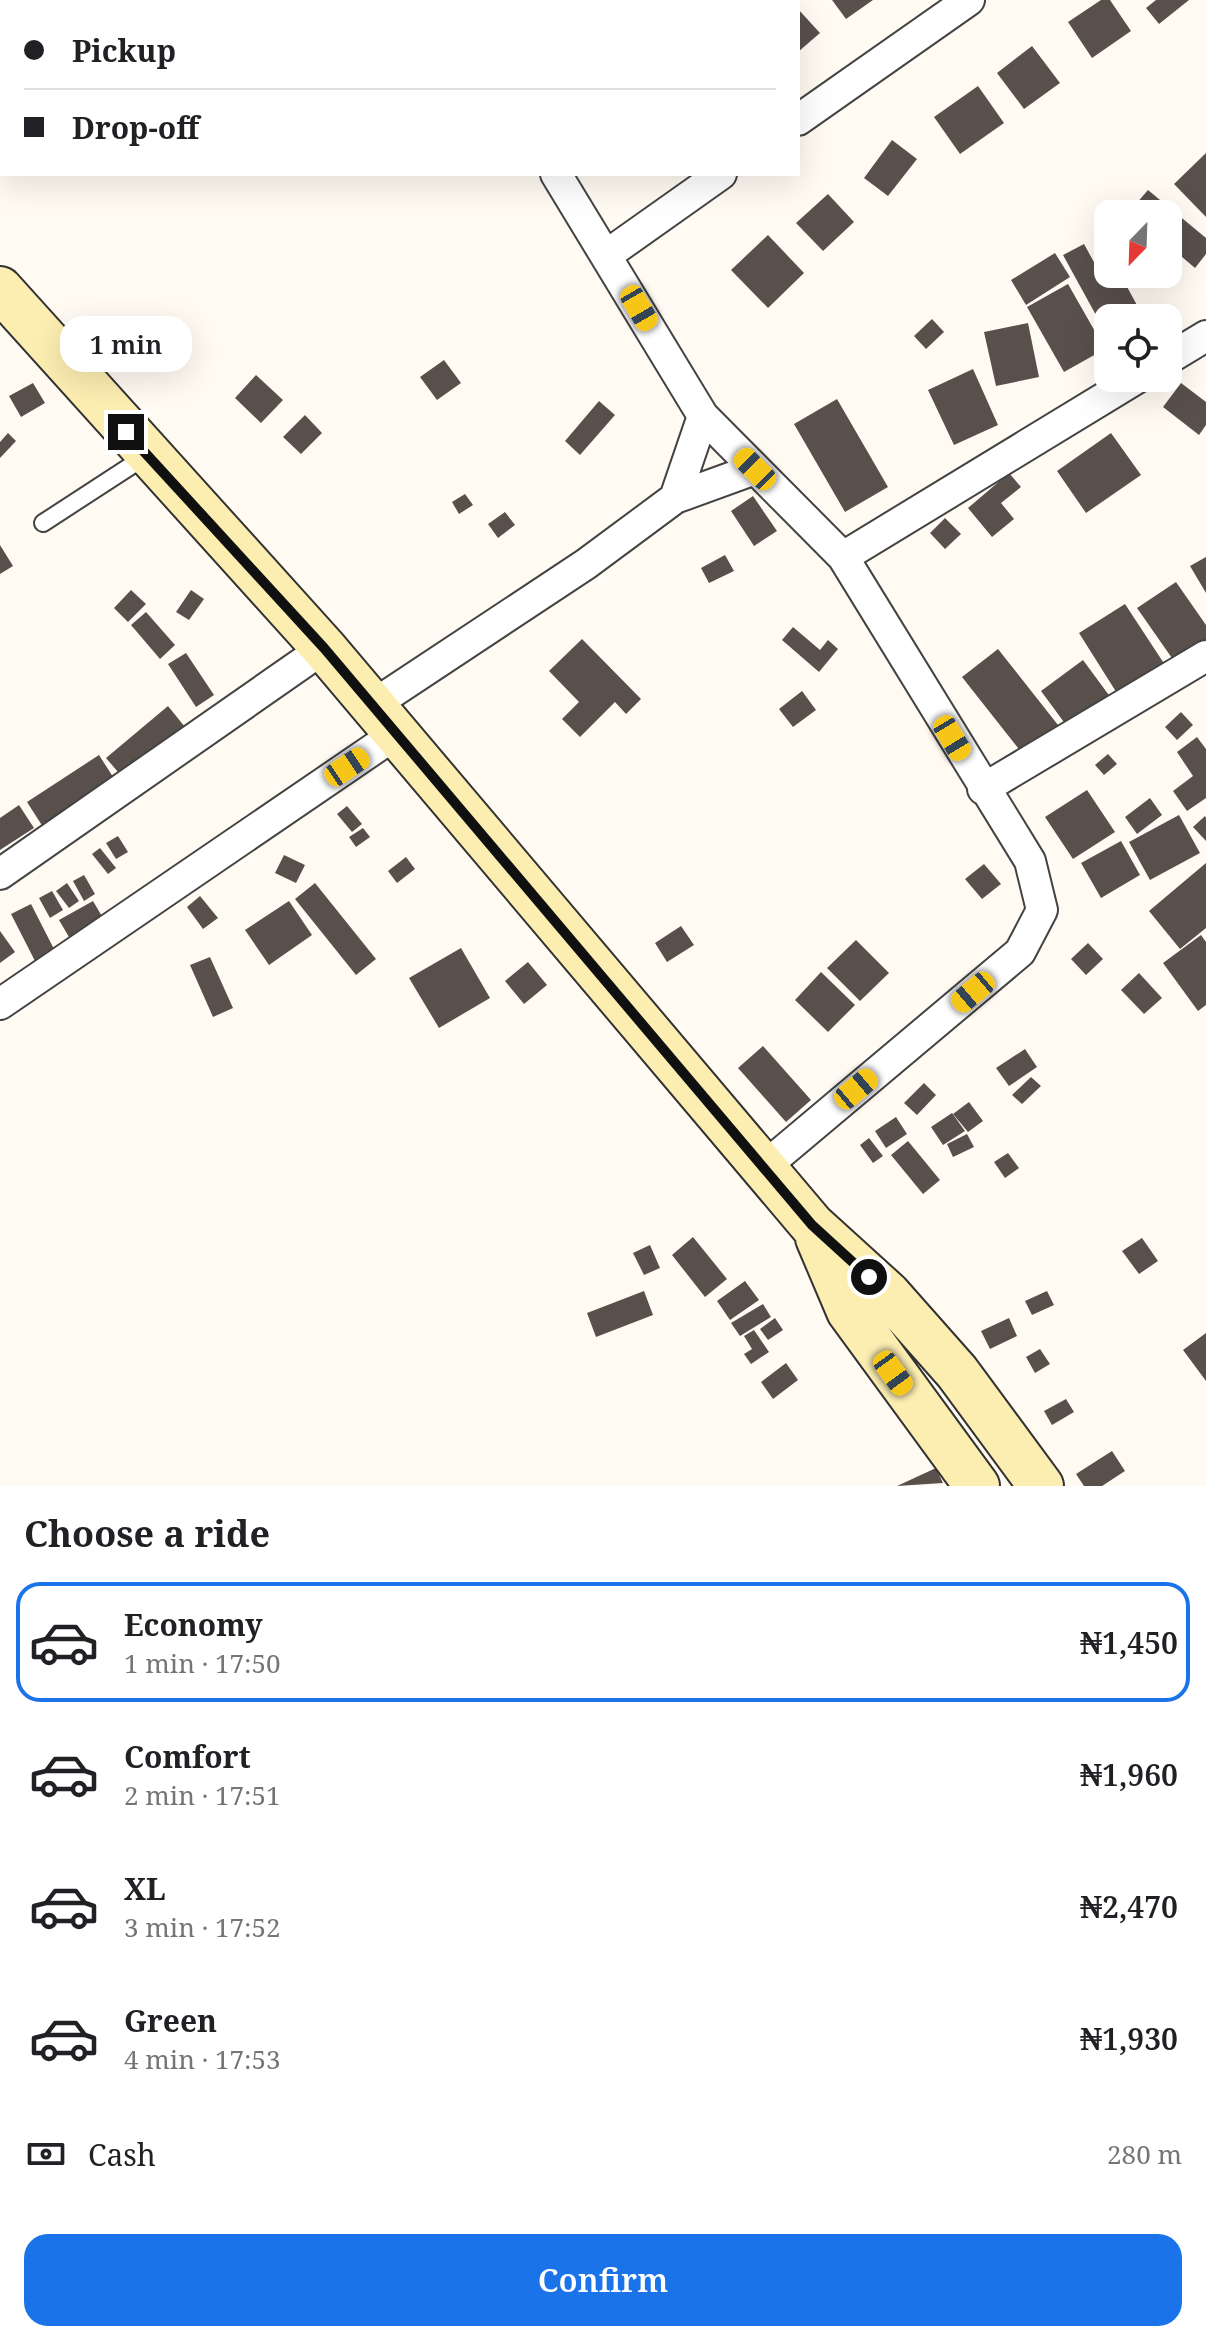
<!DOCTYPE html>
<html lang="en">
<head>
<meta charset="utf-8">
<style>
  :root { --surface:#fff; --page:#f6f6f6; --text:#202124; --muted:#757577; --line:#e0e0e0; --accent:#1a73e8 }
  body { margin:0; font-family:"Noto Serif",serif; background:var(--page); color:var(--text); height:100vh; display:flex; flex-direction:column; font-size:30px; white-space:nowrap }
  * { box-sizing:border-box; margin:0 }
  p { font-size:26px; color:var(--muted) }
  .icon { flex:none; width:44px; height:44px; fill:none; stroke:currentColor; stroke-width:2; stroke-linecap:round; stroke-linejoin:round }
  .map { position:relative; height:1486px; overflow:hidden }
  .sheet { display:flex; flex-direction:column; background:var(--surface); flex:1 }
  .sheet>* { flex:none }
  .banner { position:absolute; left:0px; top:0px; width:800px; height:176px; box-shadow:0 8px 32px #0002; display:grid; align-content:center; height:176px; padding:0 24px; background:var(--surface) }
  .needle { width:52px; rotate:203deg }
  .fabs { position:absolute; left:1094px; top:200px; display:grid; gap:16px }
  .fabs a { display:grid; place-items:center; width:88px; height:88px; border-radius:16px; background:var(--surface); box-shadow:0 8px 32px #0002; font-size:40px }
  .end { position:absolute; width:36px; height:36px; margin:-18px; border:10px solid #101010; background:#fff; box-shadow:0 0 0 4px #fff }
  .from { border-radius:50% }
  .bubble { position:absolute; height:56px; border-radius:24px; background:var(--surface); box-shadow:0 8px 32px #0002; font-size:26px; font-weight:600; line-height:56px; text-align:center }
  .car { position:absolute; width:24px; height:48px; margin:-24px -12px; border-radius:10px; box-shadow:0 0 6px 2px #0007; background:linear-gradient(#f5c518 24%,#345 0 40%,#f5c518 0 76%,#345 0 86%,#f5c518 0) }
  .banner b { display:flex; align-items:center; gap:28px; height:76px; font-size:30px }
  .banner b+b { border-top:2px solid var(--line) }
  .banner i { width:20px; height:20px; background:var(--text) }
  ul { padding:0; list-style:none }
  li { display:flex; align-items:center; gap:24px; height:120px; margin:0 16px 12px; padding:0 8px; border:4px solid transparent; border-radius:24px }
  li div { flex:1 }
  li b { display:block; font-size:30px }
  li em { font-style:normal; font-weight:600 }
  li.current { border-color:var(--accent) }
  li>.icon { width:72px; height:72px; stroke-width:1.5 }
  h2 { padding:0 24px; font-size:36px; line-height:96px }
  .pay { display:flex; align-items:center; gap:20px; height:88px; padding:0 24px; font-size:30px }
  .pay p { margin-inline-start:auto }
  .primary-button { display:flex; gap:16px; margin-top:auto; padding:16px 24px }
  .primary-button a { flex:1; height:92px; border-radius:24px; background:var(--accent); color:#fff; font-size:32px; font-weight:600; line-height:92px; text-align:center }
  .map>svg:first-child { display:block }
  .building { fill:#59504c }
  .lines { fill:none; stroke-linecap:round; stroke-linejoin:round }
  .lane-casing { stroke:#434343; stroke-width:20 }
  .street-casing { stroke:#434343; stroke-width:34 }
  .secondary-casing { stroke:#323232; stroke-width:48 }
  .lane { stroke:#fff; stroke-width:16 }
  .street { stroke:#fff; stroke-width:30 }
  .secondary { stroke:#fcedb1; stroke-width:44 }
  .route { stroke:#101010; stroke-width:10 }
</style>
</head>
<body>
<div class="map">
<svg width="1206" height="1486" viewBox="0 0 1206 1486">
  <rect width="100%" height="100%" fill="#fffbf3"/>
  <path class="building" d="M832,0H873L846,19Z
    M1101,0H1110L1131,31L1092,58L1068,22Z
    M1156,0H1189L1159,24L1146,8Z
    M798,9L820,33L798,52Z
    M1032,46L1060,83L1024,109L997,73Z
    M978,86L1004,123L960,154L934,117Z
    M892,140L917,159L888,196L864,178Z
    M1206,153V217L1174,184Z
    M1148,190L1206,238V254L1195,268L1168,245V214L1129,212Z
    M828,194L854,222L823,251L796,223Z
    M768,235L804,273L768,308L731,270Z
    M1084,244L1095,264L1108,257V274H1120L1144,318H1108V337L1063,255Z
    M1055,253L1070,277L1026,305L1011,280Z
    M1068,284L1105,349L1064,372L1027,307Z
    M932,319L944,332L926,349L914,336Z
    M1028,323L1039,377L996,386L984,332Z
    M444,360L461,383L437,400L420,377Z
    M973,369L998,425L954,445L928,390Z
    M256,375L283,400L261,423L235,398Z
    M33,383L45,403L21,417L9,396Z
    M1181,383L1206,402V425L1199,435L1163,407Z
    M837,399L888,487L845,512L794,424Z
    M599,401L615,415L580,455L565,441Z
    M305,415L322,433L301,454L283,437Z
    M8,433L16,441L0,458V442Z
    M1111,433L1141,475L1086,513L1057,471Z
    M1009,473L1021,487L1001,503L1014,519L992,537L968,508Z
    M465,494L473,505L459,514L452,502Z
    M753,496L777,531L754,546L731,511Z
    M505,512L515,525L498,538L488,524Z
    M945,518L961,534L945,549L930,533Z
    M0,545L13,566L0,574Z
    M725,555L734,571L709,583L701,568Z
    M1206,557V593L1190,566Z
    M1176,582L1206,625V639L1174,661L1137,608Z
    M131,590L146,604L128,622L114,608Z
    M191,590L204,599L189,620L176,612Z
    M1125,604L1167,668L1120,698L1079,633Z
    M146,612L175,645L160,659L131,625Z
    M793,627L820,650L828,640L838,649L819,672L782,640Z
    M582,639L641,699L626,714L615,702L580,737L562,719L579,702L549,671Z
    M998,649L1058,725L1022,753L962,677Z
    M186,653L214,695L196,707L168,664Z
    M1083,660L1114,702L1072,733L1041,691Z
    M802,691L816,710L793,727L779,709Z
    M168,706L185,727L124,779L106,758Z
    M1181,712L1193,725L1177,740L1165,727Z
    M1197,737L1206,749V798L1187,811L1173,791L1193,776L1177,752Z
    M1108,754L1117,764L1104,775L1095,765Z
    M99,755L115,780L43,827L27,802Z
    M1087,790L1115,832L1073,859L1045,817Z
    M1150,798L1162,815L1137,834L1125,817Z
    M19,805L34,828L0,850V818Z
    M347,806L362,824L352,832L337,814Z
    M1179,815L1200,853L1150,880L1129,842Z
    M1205,816L1206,818V841L1193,827Z
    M363,828L370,837L356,847L349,837Z
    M118,836L128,852L116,859L106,843Z
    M1121,841L1140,875L1101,898L1081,863Z
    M100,848L116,868L108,874L92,854Z
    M284,855L305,865L296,883L275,873Z
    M406,857L415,869L397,883L388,871Z
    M1206,863V928L1180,949L1149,911Z
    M984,864L1001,884L982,899L965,879Z
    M84,875L95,894L84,901L73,881Z
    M67,883L79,901L69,908L56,891Z
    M315,883L376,959L356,975L295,899Z
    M52,891L63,910L50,918L39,898Z
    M200,896L218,918L203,929L187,907Z
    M93,901L103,918L69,937L59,920Z
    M289,901L312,935L269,965L245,930Z
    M31,904L55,951L35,961L11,914Z
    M681,926L694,945L667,962L655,943Z
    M0,931L15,952L0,963Z
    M1201,935L1206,942V1005L1198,1011L1163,963Z
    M856,940L889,973L860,1001L827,968Z
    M1088,943L1103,959L1086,975L1071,959Z
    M461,948L490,998L439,1028L409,978Z
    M210,957L233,1008L213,1017L190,965Z
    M528,962L547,985L524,1004L505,981Z
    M821,972L855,1005L828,1032L795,1000Z
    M1139,973L1162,998L1144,1014L1121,990Z
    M763,1046L811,1100L786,1122L738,1068Z
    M1025,1049L1037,1067L1009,1086L996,1068Z
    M1031,1077L1041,1086L1022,1104L1012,1095Z
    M924,1083L936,1095L917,1115L904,1103Z
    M969,1102L983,1121L968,1132L953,1114Z
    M952,1113L965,1131L943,1145L931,1127Z
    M896,1117L907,1134L886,1148L875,1131Z
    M967,1134L974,1147L953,1157L947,1144Z
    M869,1138L883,1156L873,1163L860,1145Z
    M908,1141L940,1180L923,1194L891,1155Z
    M1008,1153L1019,1168L1005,1178L994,1162Z
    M693,1237L727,1279L705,1297L672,1255Z
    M1142,1238L1158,1261L1139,1274L1122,1251Z
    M650,1245L660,1268L644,1275L633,1253Z
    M745,1281L759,1300L730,1320L717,1301Z
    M644,1291L653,1315L596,1337L587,1313Z
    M1047,1291L1054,1305L1032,1315L1025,1301Z
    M763,1304L771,1317L740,1336L731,1323Z
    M775,1318L783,1330L768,1340L760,1329Z
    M1009,1318L1017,1336L990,1349L981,1331Z
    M754,1330L769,1352L751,1364L744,1354L752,1349L744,1336Z
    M1206,1333V1381L1183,1350Z
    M1040,1349L1050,1364L1035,1373L1026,1357Z
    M786,1363L798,1380L773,1399L761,1382Z
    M1066,1399L1074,1412L1052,1425L1044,1411Z
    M1112,1451L1125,1471L1102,1486H1084L1076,1474Z
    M936,1468L943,1483L897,1486Z"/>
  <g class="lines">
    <defs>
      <path id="lane" d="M43,523L146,456"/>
      <path id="street" d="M445,0L446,2
        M798,120L969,0
        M556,174L703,416L843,557L1030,861L1042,910L1020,952L763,1168
        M608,254L721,174
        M1168,359L1206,336
        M675,498L703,416
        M843,557L1137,378
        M373,705L586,564L675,498L755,469
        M983,789L1206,656
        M0,874L324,648
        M0,1004L397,733"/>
      <path id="secondary" d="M0,289L324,648L812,1225L888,1294L957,1372L1041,1486
        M818,1238L849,1311L977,1486"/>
    </defs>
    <use href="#lane" class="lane-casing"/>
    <use href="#street" class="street-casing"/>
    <use href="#secondary" class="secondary-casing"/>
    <use href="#lane" class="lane"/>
    <use href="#street" class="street"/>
    <use href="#secondary" class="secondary"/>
  </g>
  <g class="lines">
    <path class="route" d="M126,432L324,648L812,1225L869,1277"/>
  </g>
</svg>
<div class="fabs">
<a><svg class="needle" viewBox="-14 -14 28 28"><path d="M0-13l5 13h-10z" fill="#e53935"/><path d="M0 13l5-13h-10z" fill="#757577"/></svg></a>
<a><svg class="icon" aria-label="locate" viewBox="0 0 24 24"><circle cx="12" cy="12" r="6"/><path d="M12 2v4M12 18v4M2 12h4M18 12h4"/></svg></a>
</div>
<i class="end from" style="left:869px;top:1277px"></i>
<i class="end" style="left:126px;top:432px"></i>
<div class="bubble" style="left:60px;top:316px;width:132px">1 min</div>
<i class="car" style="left:639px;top:308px;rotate:150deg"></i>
<i class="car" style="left:755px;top:469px;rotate:315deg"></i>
<i class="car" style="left:952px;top:738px;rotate:149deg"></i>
<i class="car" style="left:347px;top:767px;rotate:56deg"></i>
<i class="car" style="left:973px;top:992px;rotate:230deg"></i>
<i class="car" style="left:856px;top:1089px;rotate:50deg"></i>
<i class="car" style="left:893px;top:1373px;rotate:144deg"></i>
<div class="banner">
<b><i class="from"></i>Pickup</b>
<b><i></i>Drop-off</b>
</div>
</div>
<section class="sheet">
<h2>Choose a ride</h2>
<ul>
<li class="current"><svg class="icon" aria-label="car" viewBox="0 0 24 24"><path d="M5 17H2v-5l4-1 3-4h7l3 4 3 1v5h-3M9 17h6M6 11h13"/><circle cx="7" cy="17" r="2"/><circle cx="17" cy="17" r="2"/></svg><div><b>Economy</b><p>1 min · 17:50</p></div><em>₦1,450</em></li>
<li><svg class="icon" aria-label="car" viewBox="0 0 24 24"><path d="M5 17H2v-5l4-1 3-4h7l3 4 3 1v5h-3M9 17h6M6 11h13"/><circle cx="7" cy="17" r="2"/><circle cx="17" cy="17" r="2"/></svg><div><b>Comfort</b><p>2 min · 17:51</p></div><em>₦1,960</em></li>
<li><svg class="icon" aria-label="car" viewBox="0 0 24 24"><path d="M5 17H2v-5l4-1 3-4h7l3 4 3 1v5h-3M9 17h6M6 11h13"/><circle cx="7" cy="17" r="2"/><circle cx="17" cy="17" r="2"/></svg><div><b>XL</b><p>3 min · 17:52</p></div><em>₦2,470</em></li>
<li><svg class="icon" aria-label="car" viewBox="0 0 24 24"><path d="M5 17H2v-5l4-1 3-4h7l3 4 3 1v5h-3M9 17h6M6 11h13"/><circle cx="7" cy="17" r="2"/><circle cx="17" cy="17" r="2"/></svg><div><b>Green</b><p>4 min · 17:53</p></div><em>₦1,930</em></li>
</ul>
<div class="pay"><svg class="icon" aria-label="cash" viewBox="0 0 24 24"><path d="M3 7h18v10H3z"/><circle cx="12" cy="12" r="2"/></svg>Cash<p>280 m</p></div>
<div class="primary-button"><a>Confirm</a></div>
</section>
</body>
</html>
